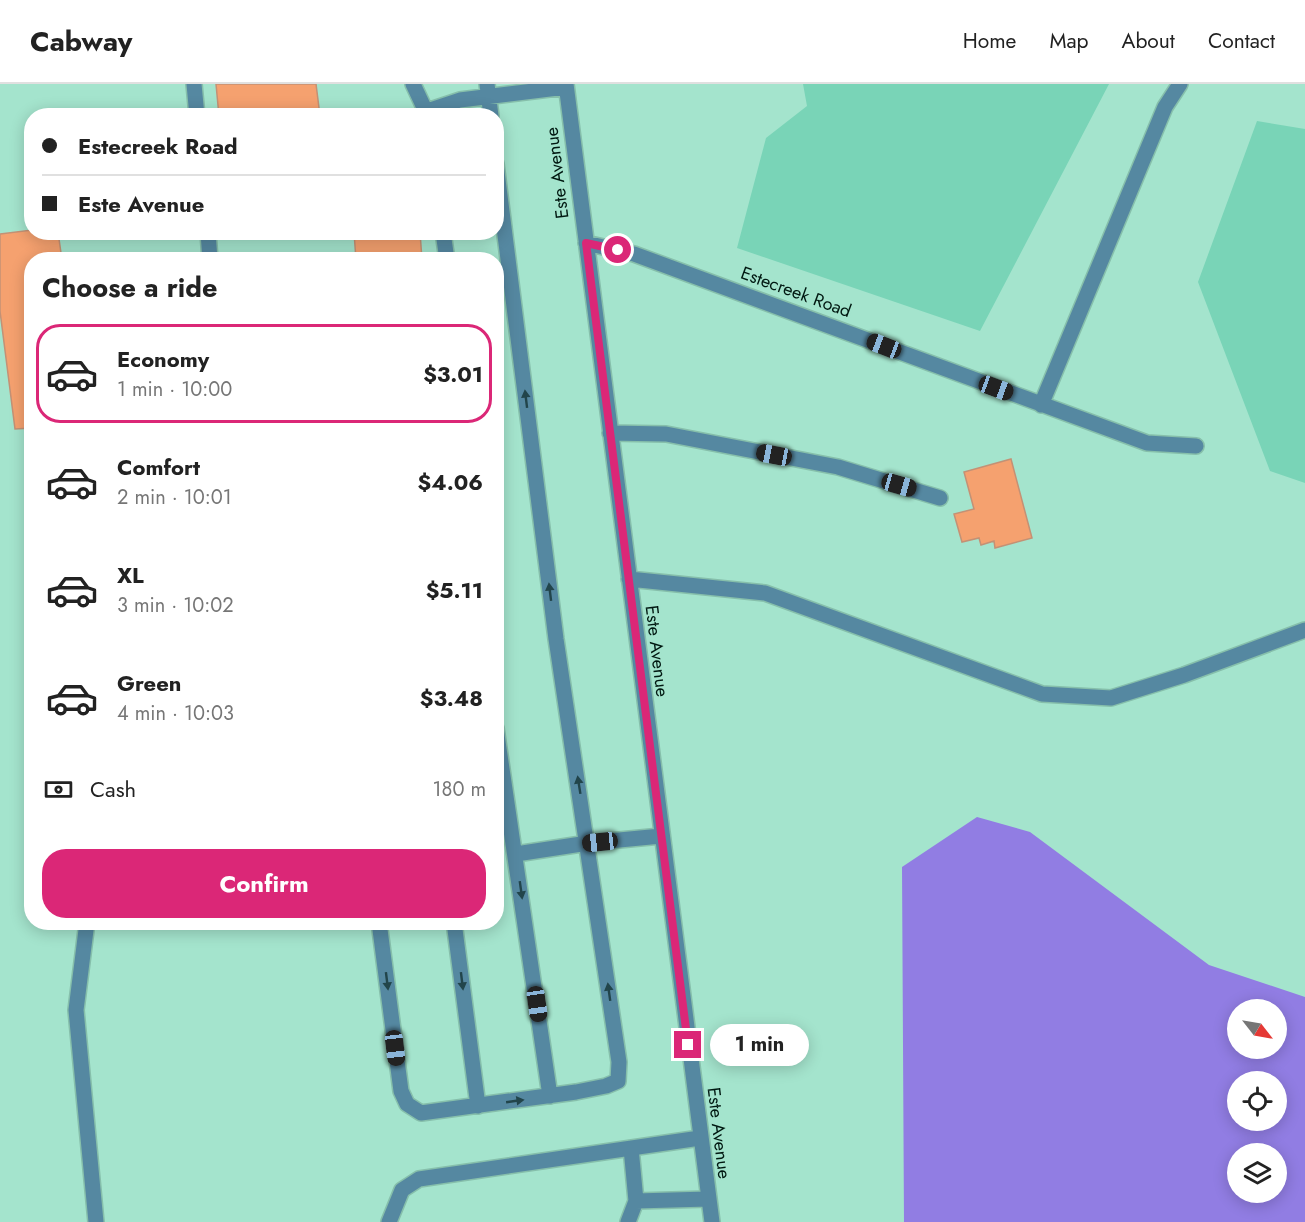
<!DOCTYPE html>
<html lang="en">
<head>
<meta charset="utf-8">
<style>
  :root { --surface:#fff; --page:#f6f6f6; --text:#222; --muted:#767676; --line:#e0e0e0; --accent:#db2777 }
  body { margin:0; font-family:Jost,sans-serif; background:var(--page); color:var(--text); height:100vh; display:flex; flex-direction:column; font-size:22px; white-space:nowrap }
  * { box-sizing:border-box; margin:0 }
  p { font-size:20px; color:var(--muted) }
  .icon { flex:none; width:33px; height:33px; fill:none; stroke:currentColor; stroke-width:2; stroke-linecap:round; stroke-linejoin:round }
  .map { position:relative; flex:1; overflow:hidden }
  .panel { position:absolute; left:24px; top:168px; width:480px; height:678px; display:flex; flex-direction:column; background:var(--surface); border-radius:24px; box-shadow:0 3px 15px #0003 }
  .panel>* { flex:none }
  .top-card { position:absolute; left:24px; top:24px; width:480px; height:132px; border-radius:24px; box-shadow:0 3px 15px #0003; display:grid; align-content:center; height:132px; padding:0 18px; background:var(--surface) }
  .needle { width:39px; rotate:121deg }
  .tools { position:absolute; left:1227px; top:915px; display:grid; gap:12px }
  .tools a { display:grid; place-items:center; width:60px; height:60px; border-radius:50%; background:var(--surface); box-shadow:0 3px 15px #0003; font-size:30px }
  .end { position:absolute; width:27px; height:27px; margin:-14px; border:8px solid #db2777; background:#fff; box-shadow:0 0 0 3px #fff }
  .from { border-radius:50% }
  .bubble { position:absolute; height:42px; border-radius:21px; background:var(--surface); box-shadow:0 3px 15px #0003; font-size:20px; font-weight:700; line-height:42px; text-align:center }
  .car { position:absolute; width:18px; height:36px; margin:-18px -9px; border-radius:8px; box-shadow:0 0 4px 2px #0007; background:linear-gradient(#222 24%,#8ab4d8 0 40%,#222 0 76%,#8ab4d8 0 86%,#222 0) }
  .top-card b { display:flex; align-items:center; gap:21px; height:57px; font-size:22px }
  .top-card b+b { border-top:2px solid var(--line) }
  .top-card i { width:15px; height:15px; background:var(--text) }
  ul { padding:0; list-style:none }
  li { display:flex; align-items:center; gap:18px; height:99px; margin:0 12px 9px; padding:0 6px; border:3px solid transparent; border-radius:24px }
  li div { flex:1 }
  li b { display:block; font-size:22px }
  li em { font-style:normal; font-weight:700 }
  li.current { border-color:var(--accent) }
  li>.icon { width:54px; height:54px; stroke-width:1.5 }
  h2 { padding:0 18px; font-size:27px; line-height:72px }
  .pay { display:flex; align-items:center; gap:15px; height:66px; padding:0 18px; font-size:22px }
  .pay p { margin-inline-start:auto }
  .primary-button { display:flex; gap:12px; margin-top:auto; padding:12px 18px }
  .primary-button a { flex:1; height:69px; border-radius:24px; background:var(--accent); color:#fff; font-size:24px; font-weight:700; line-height:69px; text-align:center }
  header { display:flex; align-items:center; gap:36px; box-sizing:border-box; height:84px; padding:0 30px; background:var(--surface); border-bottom:2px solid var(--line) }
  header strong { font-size:28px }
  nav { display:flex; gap:33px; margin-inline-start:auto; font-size:21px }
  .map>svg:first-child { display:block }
  .green { fill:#79d4b7 }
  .water { fill:#917de3; fill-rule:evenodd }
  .building { fill:#f5a16f; stroke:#c39175; stroke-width:1.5 }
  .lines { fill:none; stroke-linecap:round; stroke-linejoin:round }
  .minor-casing { stroke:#86bfab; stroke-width:18 }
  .minor { stroke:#5588a1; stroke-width:15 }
  .oneway { fill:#22454b }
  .route { stroke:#db2777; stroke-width:8 }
  .labels { text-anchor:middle; stroke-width:4.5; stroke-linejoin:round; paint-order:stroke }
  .street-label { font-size:18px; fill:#001811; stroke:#a4e4cd }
</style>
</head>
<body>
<header>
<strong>Cabway</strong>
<nav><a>Home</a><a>Map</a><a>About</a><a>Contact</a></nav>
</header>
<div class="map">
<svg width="1305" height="1138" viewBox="0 0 1305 1138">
  <rect width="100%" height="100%" fill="#a4e4cd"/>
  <path class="green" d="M803,0H1109L980,247L737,164L766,54L807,22Z
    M1257,37L1305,45V399L1270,387L1198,198Z"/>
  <path class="water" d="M977,733L1030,748L1209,881L1305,913V1138H904L902,783ZM1238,926H1276V964H1238ZM1238,998H1276V1036H1238ZM1238,1070H1276V1108H1238Z"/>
  <path class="building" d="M216,0H316L320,32H219Z
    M32,146V148H58L62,176H32V344L15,345L0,227V150Z
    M354,148H420L422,176H356Z
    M1011,375L1032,454L995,464L994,457L981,461L979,454L962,458L954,430L974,425L964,388Z"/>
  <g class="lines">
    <defs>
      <path id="minor" d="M194,0L197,32
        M413,0L428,32
        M487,0L491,32
        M566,0L712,1138
        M427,27L460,16L566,3
        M208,148L210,176
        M443,148L447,176
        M586,159L634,170L1147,359L1196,362
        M1041,321L1165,23L1180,0
        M610,349L666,350L838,383L940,414
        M629,495L765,509L1042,610L1111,614L1184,591L1305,546
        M496,644L550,1012
        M516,770L588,759L661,752
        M87,838L76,926L96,1138
        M379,838L401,1007L407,1020L421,1029L576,1008L606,1002L618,997L619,978L556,555L496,80
        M454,838L478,1022
        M636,1117L708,1115
        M389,1138L402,1106L419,1095L700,1054
        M628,1138L636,1117L631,1064"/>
    </defs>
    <use href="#minor" class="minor-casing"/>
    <use href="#minor" class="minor"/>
  </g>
  <defs><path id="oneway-solid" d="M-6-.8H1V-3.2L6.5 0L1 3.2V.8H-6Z" transform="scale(1.5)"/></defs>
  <g class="oneway">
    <use href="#oneway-solid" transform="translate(526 315) rotate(-97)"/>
    <use href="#oneway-solid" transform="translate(550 508) rotate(-97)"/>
    <use href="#oneway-solid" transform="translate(579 701) rotate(-99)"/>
    <use href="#oneway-solid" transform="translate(521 806) rotate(82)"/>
    <use href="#oneway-solid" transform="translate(387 897) rotate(83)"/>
    <use href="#oneway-solid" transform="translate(462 897) rotate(83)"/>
    <use href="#oneway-solid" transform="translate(609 908) rotate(-98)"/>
    <use href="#oneway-solid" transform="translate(515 1017) rotate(-8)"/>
  </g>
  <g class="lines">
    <path class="route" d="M618,166L586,159L688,961"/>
  </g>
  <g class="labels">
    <g class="street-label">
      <text transform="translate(557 89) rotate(-97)" y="6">Este Avenue</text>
      <text transform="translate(796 208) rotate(20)" y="6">Estecreek Road</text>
      <text transform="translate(657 567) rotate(83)" y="6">Este Avenue</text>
      <text transform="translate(719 1049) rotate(83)" y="6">Este Avenue</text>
    </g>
  </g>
</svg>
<div class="tools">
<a><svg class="needle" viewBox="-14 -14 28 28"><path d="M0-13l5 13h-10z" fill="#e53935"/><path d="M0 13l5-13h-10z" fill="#767676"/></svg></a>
<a><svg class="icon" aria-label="locate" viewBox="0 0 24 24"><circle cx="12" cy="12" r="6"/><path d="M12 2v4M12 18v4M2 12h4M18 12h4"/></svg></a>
<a><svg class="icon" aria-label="layers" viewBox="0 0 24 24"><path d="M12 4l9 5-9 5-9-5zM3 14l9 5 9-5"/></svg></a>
</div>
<i class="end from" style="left:618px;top:166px"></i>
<i class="end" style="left:688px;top:961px"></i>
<div class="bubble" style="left:710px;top:940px;width:99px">1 min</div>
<i class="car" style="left:884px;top:262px;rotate:291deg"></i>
<i class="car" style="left:996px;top:304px;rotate:110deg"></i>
<i class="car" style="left:774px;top:371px;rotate:281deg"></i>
<i class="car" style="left:899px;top:401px;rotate:106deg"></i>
<i class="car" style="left:600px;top:758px;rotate:264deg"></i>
<i class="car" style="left:537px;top:920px;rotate:172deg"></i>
<i class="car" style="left:395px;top:964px;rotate:173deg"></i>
<div class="top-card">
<b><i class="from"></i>Estecreek Road</b>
<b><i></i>Este Avenue</b>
</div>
<section class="panel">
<h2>Choose a ride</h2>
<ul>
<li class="current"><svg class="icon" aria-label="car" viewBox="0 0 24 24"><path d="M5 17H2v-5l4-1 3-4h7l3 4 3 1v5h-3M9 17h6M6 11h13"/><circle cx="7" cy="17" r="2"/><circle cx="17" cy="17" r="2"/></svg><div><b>Economy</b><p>1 min · 10:00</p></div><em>$3.01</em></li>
<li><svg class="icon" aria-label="car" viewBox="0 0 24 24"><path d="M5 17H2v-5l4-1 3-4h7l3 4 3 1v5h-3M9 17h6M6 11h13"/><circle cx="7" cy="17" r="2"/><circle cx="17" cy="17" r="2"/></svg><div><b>Comfort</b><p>2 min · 10:01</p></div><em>$4.06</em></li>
<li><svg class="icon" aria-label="car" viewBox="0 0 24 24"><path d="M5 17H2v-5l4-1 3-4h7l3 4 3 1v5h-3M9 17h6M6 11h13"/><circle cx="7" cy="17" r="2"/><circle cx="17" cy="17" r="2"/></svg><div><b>XL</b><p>3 min · 10:02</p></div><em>$5.11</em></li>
<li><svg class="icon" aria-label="car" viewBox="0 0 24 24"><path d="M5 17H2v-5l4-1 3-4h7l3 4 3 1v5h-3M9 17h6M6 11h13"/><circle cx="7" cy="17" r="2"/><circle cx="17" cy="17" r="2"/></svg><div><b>Green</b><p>4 min · 10:03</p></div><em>$3.48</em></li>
</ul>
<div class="pay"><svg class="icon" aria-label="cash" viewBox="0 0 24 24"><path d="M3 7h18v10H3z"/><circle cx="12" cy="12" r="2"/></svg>Cash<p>180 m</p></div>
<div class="primary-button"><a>Confirm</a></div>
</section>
</div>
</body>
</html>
